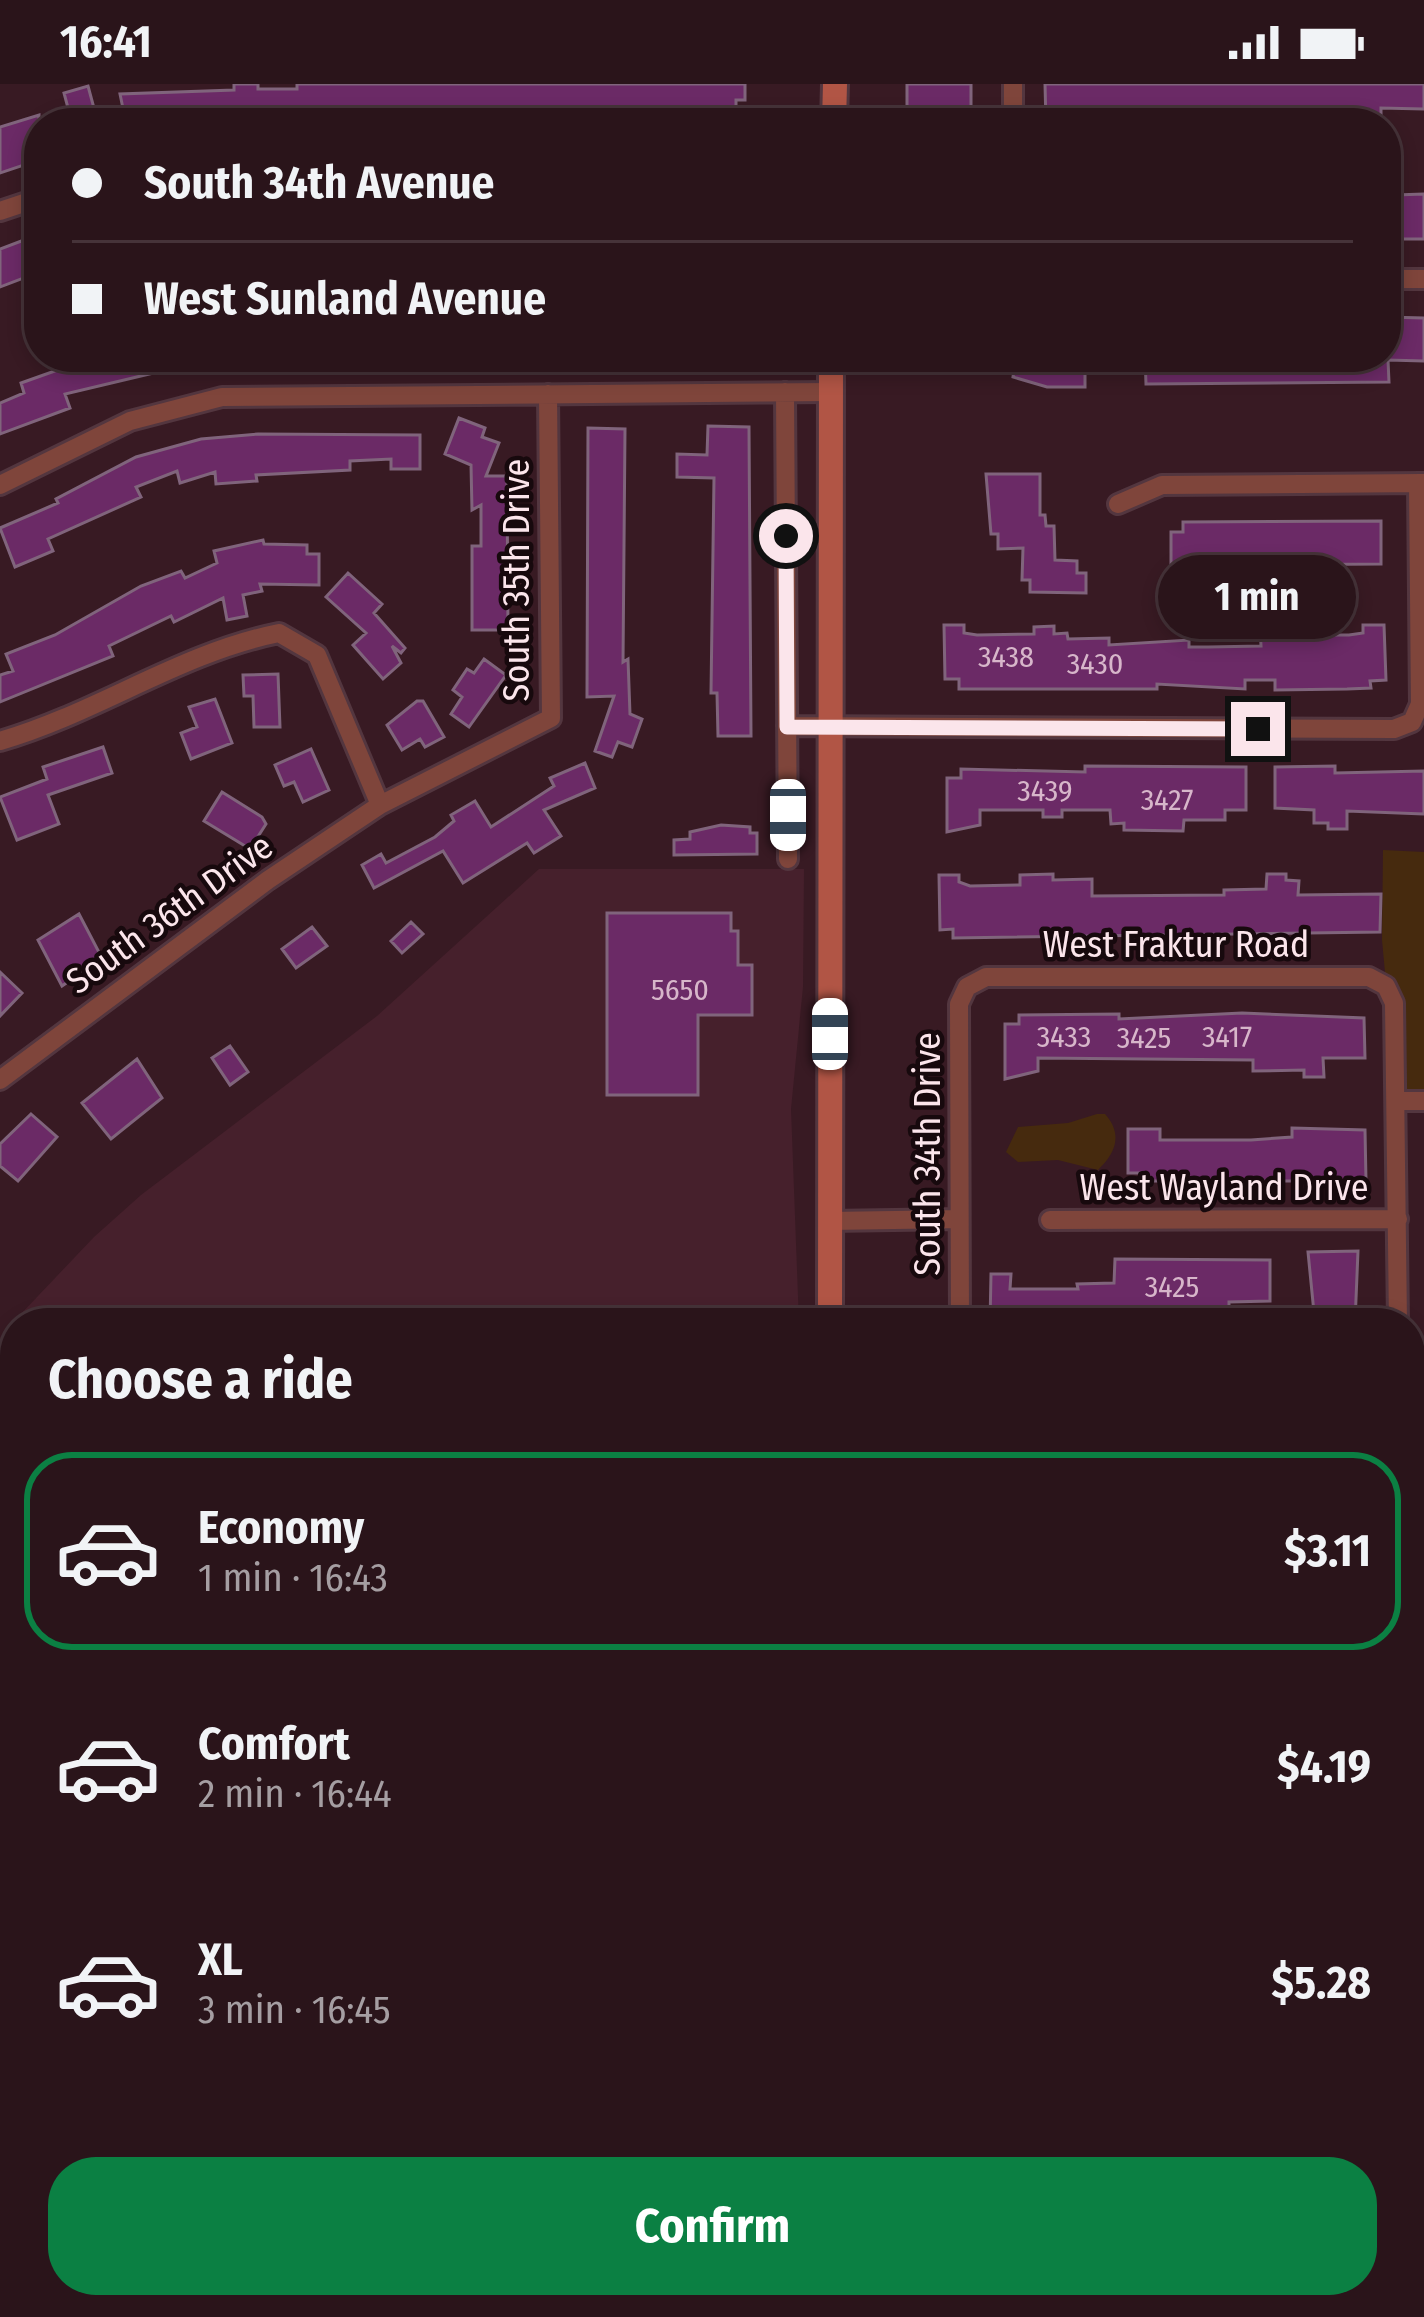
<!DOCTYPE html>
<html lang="en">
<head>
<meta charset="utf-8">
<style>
  :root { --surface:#2a141a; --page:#362127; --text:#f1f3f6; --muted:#a59ea2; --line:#463339; --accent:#0b8043 }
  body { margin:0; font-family:"Fira Sans Condensed",sans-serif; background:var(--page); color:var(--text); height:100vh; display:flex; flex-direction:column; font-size:45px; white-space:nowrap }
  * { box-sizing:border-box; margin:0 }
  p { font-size:39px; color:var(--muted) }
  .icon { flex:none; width:66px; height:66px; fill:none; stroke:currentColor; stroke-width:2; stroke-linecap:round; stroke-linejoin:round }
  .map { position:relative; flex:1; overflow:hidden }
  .sheet { position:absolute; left:0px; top:1224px; width:1425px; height:1011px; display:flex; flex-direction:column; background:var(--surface); border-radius:48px 48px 0 0; box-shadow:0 6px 18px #0003,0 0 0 3px var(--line) }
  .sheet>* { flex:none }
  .top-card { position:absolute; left:24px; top:24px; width:1377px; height:264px; border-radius:48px; box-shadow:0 6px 18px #0003,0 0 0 3px var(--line); display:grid; align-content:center; height:264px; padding:0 48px; background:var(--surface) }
  .end { position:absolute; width:54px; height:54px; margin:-27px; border:15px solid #fbe5eb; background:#111; box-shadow:0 0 0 6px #111 }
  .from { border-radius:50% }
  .bubble { position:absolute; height:84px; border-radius:42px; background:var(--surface); box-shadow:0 6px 18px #0003,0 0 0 3px var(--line); font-size:39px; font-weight:700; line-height:84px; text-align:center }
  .car { position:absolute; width:36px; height:72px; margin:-36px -18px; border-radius:15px; box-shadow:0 0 9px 3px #0007; background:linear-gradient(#fff 24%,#345 0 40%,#fff 0 76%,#345 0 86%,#fff 0) }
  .top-card b { display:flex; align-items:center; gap:42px; height:114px; font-size:45px }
  .top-card b+b { border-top:3px solid var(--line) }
  .top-card i { width:30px; height:30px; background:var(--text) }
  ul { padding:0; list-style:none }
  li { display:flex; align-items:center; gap:36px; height:198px; margin:0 24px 18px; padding:0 24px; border:6px solid transparent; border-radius:48px }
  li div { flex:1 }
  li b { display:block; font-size:45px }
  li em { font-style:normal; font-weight:700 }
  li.active { border-color:var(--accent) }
  li>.icon { width:108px; height:108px; stroke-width:1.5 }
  h2 { padding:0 48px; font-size:54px; line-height:144px }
  .cta { display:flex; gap:24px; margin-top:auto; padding:24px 48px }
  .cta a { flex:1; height:138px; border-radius:48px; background:var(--accent); color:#fff; font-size:48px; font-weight:700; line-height:138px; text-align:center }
  .status { display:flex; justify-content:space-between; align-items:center; height:84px; padding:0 60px; background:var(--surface); direction:ltr }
  .status svg { height:33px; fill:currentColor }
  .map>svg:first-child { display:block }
  .built { fill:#46202c }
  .green { fill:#462a0e }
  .building { fill:#6b2a66; stroke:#80647c; stroke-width:3 }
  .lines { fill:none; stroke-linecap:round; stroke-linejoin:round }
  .street-casing { stroke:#53363f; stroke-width:24 }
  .secondary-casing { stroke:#53363f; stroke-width:30 }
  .street { stroke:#7f453b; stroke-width:18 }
  .secondary { stroke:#b15545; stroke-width:24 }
  .route { stroke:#fbe5eb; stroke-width:15 }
  .labels { text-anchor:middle; stroke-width:9; stroke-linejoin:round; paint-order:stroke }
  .number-label { font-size:30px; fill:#d7b6ca }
  .street-label { font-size:36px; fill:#fbe5eb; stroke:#17090d }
</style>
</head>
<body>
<div class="status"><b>16:41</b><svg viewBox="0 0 49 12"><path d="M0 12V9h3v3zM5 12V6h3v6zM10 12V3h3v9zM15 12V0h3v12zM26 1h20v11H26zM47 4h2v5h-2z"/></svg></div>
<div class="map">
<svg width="1424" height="2233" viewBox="0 0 1424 2233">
  <rect width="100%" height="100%" fill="#381a23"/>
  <path class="built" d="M539,785H804L803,903L791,1025L799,1239H15V1953L0,1952V1256L19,1232L94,1153L141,1111L377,932Z
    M1410,1525H1424V1941H1410Z
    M0,2027L15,2028V2220H787V2233H0Z"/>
  <path class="green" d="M1383,766L1424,768V1017H1397L1382,856Z
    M1097,1030H1105C1123,1050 1116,1069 1098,1086L1058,1076L1018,1078L1006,1068L1018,1043L1068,1039Z"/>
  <path class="building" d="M234,0H258V5H297V0H745V16H736V27L590,24V29L490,33L371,26L126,39L120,10L234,6Z
    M907,0H971V37H907Z
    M1045,0H1424V25L1381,24V39H1046Z
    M88,2L98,39H72L64,9Z
    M39,31V76L0,89V43Z
    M1424,110V155H1397L1396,111Z
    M24,156L37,189L0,203V165Z
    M1386,233L1424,234V277L1388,276L1389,298L1146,300L1145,273H1386Z
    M94,273H186L187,281L65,310L70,324L0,350V319L24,309L21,299Z
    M1016,273H1085V303H1047L1013,293Z
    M459,334L485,344L482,353L499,359L486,392H507L508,546H472V462H481V421L472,426L471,381L445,370Z
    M708,342L749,343L751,652H718L717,609H711L714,394L677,393V370L707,371Z
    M588,344L625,345L623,578L628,575L630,630L642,635L632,663L618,658L612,673L595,667L614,612L587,613Z
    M258,350L420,351V385H391V375L350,377V386L256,391L257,397L216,400L215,388L180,399L177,387L136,403L141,413L48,455L53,467L15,483L0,444L58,419L56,415L136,373L201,355Z
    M986,390H1040V431H1045L1046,442H1054L1055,476L1077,477V489H1086V509L1030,508V496H1022L1023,464L998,465V450H991Z
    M1381,437V480L1204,481V492L1171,493V448H1183V438Z
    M263,456L264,460L307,461V470H319V501L260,500L262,507L243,511L247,532L227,536L223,514L174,538L171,532L109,562L113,572L0,618V591L13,587L6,570L55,551L141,502L181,487L185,494L217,479L214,467Z
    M348,489L382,520L374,529L405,564L401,569L392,562L401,579L383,595L353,561L366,549L326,513Z
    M944,541H964V549L977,551L1034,550V543L1054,542V550L1067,549L1068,555L1109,554V561L1189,556V563H1208L1261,562L1260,542L1281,541V549L1294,551H1349L1363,549V541H1384L1386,596L1370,597L1371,604L1347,605L1275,606V596H1245V605L1157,600V605H959V595H945Z
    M484,575L506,591L469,643L451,630L462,613L453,606L467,585L474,589Z
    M278,590L280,643H254L253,612H244L243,591Z
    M215,615L232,659L191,675L181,649L197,643L189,623Z
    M417,617H423L444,653L425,663L420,655L402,666L387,641Z
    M103,663L112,689L48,711L59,740L17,756L0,713L47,695L43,683Z
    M311,665L329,706L303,718L294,698L284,702L275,681Z
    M585,679L595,704L544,726L561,752L534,769L527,759L463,799L443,767L374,804L362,781L381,770L386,779L435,753L454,737L451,731L475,717L491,743L554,702L550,694Z
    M1085,682L1246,683V726H1225V736H1184L1183,747L1124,746V739L1111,740L1110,726H1062V733H1043V726H980V741L947,748V694H961V685L1085,688Z
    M1335,682V689L1424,687V730L1347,727V745H1328V739H1314V726L1275,724V683Z
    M222,708L262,733L266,740L250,765L204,737Z
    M721,741L750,743V749H757V770L674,771V756L690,755V748Z
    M1053,790V796L1092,795V812L1224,811V806L1266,805L1267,790H1286V796L1299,797L1298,811L1381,810L1380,848L953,854V845L940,846L939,791H959V798L970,802L1020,801V791Z
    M607,829H731V847H738V881H752V931H698V1011H607Z
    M79,830L102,874L62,902L38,856Z
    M411,838L423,850L402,869L391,857Z
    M312,843L327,862L296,884L282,865Z
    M0,888L22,909L0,932Z
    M1242,929L1364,934L1365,974H1323L1324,993H1304V986L1253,987V976L1038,974V987L1005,995V940H1019V931L1119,930V935Z
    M230,962L248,988L230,1001L212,974Z
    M137,975L162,1014L111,1055L82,1019Z
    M31,1030L57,1053L18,1097L0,1082V1060Z
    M1292,1044L1365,1046L1366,1097H1141V1089H1128V1045H1160V1056H1251L1292,1053Z
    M1358,1167L1355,1239H1315L1308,1168Z
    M1115,1175L1270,1176V1217L1229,1218V1239H1209V1232L1196,1228L1107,1233V1239H990L991,1190H1011L1010,1205H1078L1077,1200L1114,1199Z
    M15,1382V1738L0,1739V1405Z
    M0,1850H15V1896H0Z"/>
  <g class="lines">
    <defs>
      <path id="street" d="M1013,0V39
        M0,127L39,114
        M1386,195H1424
        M785,308L788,775
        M0,401L130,337L222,313L830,308
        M1118,420L1162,401L1424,399
        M787,642L1394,645L1412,638L1420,620L1418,399
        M0,657C97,629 180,569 279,549L317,571L380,721
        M0,996L268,796L380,721L551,634L548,310
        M1397,1017H1424
        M1050,1136L1398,1135
        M829,1137L959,1135
        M960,1239L959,920L967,903L986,893H1369L1386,902L1394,919L1398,1239"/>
      <path id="secondary" d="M834,39L835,0
        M830,1239L831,273
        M0,1967H15
        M1410,1970H1424
        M0,2002H15
        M816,2233V2220
        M849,2233L850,2220"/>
    </defs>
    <use href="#street" class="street-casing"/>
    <use href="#secondary" class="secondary-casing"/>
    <use href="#street" class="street"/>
    <use href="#secondary" class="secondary"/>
  </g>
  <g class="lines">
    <path class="route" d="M786,452L787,643L1258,645"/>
  </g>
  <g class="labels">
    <g class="number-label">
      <text x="1006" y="583">3438</text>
      <text x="1095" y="590">3430</text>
      <text x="1045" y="717">3439</text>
      <text x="1167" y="726">3427</text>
      <text x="680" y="916">5650</text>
      <text x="1064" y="963">3433</text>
      <text x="1227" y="963">3417</text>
      <text x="1144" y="964">3425</text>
      <text x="1172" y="1213">3425</text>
    </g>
    <g class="street-label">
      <text transform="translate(516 496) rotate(-90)" y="13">South 35th Drive</text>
      <text transform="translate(169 829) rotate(-36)" y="13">South 36th Drive</text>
      <text x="1176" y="873">West Fraktur Road</text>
      <text transform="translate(927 1070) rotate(-90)" y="13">South 34th Drive</text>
      <text x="1224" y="1116">West Wayland Drive</text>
    </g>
  </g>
</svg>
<i class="end from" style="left:786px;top:452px"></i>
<i class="end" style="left:1258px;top:645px"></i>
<div class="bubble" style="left:1158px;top:471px;width:198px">1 min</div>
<i class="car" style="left:788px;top:731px;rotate:180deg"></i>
<i class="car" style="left:830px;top:950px;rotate:0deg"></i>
<div class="top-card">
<b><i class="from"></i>South 34th Avenue</b>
<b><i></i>West Sunland Avenue</b>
</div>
<section class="sheet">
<h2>Choose a ride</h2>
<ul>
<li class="active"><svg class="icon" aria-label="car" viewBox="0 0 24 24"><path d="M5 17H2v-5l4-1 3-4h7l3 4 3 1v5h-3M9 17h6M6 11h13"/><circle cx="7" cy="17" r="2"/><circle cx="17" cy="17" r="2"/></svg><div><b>Economy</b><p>1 min · 16:43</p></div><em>$3.11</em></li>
<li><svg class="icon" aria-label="car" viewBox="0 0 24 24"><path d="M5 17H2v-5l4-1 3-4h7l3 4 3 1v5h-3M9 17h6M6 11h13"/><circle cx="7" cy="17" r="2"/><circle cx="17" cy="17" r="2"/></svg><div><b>Comfort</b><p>2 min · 16:44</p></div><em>$4.19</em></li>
<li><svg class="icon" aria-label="car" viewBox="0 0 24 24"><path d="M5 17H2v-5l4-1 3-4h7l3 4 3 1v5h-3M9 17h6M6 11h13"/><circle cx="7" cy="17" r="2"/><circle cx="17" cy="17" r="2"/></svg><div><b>XL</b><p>3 min · 16:45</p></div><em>$5.28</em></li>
</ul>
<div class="cta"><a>Confirm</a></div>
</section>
</div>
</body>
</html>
